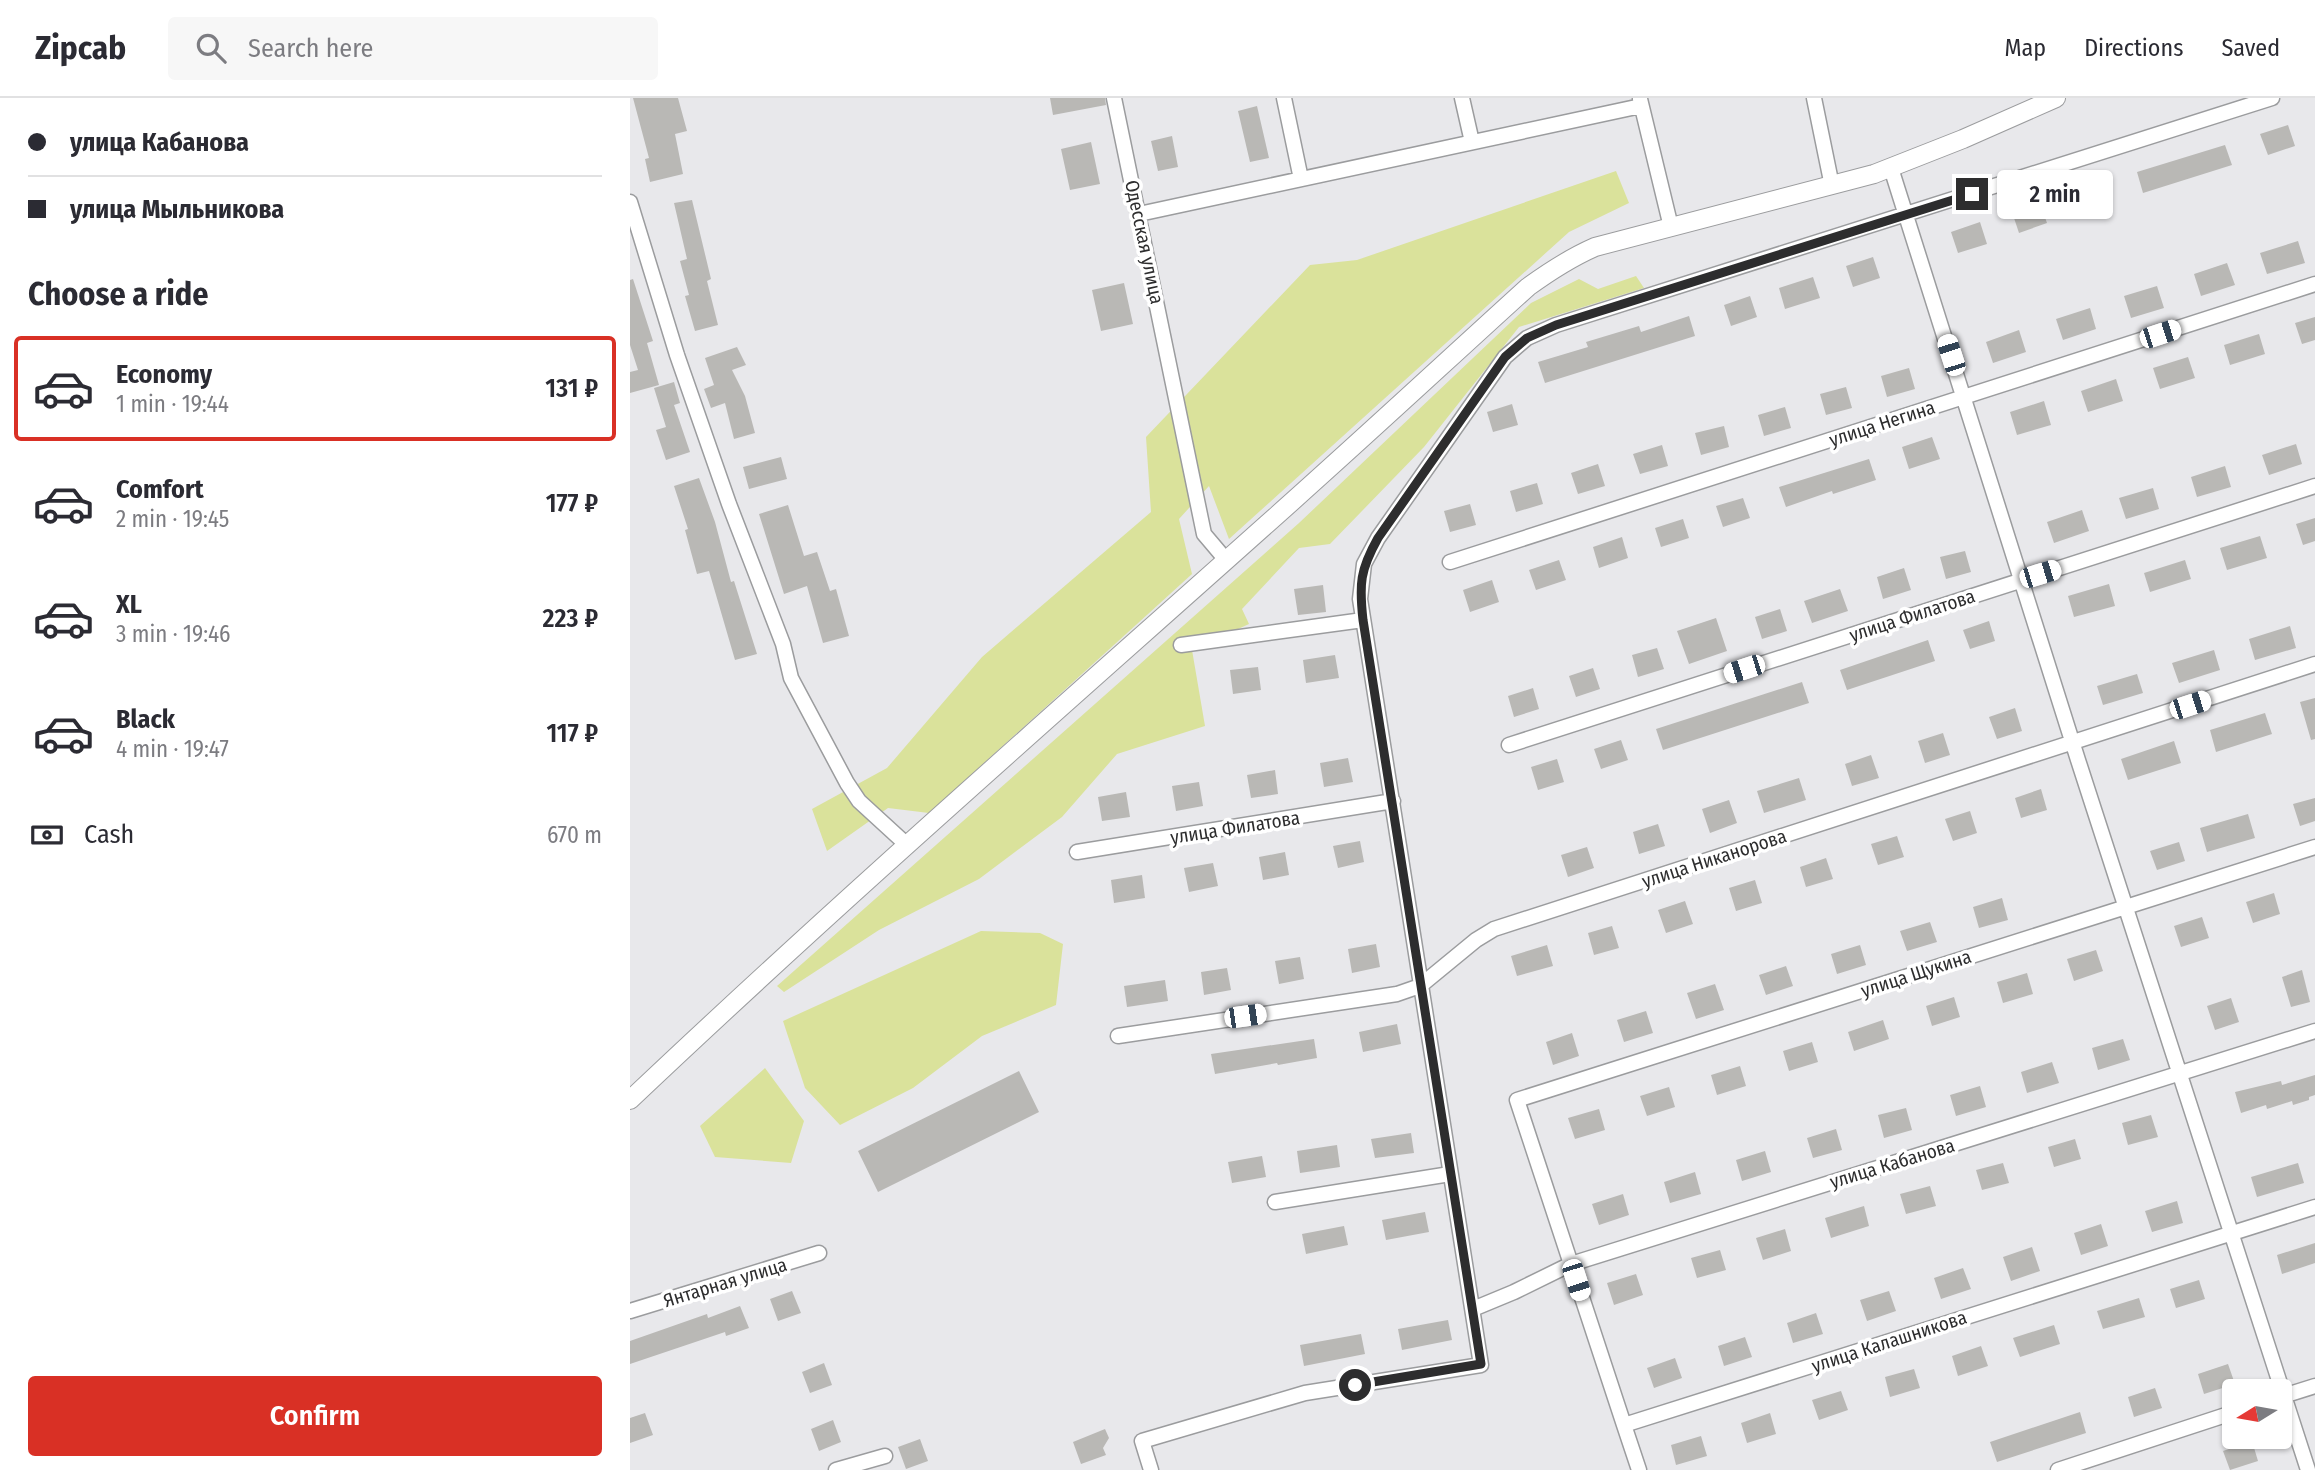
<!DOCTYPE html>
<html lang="en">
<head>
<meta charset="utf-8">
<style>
  :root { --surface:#fff; --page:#f7f7f7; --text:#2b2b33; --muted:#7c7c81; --line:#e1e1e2; --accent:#d93025 }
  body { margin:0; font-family:"Fira Sans Condensed",sans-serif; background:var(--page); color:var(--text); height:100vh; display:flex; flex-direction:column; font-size:26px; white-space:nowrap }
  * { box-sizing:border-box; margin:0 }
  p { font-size:23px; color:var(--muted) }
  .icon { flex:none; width:38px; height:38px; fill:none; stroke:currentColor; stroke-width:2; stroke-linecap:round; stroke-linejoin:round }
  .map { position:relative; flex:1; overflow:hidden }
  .side { display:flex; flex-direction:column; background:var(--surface); width:630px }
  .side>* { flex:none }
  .guide { display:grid; align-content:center; height:154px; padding:0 28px; background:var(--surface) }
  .needle { width:46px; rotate:259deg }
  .fabs { position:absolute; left:1592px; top:1281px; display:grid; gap:14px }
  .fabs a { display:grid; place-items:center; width:70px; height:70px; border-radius:7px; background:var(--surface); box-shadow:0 2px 5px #0004; font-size:35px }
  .end { position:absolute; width:32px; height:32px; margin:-16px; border:9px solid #2d2d2e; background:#fff; box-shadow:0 0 0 4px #fff }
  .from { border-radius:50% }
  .bubble { position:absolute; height:49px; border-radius:7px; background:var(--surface); box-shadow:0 2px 5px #0004; font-size:23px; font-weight:600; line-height:49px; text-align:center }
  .car { position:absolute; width:21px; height:42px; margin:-21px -10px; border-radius:9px; box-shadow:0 0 5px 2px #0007; background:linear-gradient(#fff 24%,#345 0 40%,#fff 0 76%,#345 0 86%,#fff 0) }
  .guide b { display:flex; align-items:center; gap:24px; height:66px; font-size:26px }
  .guide b+b { border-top:2px solid var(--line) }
  .guide i { width:18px; height:18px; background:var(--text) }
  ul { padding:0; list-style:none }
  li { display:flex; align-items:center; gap:21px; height:105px; margin:0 14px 10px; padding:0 14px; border:4px solid transparent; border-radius:7px }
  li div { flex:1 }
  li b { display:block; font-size:26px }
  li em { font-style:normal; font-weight:600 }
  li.current { border-color:var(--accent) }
  li>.icon { width:63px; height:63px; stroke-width:1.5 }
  h2 { padding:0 28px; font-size:32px; line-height:84px }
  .pay { display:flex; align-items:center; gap:18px; height:77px; padding:0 28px; font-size:26px }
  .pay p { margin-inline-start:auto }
  .primary-button { display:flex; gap:14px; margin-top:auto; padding:14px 28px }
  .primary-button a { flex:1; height:80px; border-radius:7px; background:var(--accent); color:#fff; font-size:28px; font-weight:600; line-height:80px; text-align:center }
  header { display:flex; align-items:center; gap:42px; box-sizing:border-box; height:98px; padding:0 35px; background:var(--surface); border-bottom:2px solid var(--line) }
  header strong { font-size:33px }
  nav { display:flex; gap:38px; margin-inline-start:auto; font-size:24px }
  .search { width:490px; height:63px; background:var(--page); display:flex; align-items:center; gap:18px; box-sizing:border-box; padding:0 24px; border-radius:7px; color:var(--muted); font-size:26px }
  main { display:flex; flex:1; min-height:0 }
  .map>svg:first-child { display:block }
  .green { fill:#dae29b }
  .building { fill:#b9b8b5 }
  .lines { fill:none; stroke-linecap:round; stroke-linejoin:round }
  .minor-casing { stroke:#9b9c9e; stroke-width:17 }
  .tertiary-casing { stroke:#9b9c9e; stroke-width:20 }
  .minor { stroke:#fff; stroke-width:14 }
  .tertiary { stroke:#fff; stroke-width:18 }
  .route { stroke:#2d2d2e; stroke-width:9 }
  .labels { text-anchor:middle; stroke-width:7; stroke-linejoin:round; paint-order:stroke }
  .street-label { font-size:19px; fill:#2d2d2e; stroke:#fff }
</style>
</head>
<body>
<header>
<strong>Zipcab</strong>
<div class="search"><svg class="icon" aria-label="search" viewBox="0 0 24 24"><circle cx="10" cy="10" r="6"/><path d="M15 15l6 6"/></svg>Search here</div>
<nav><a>Map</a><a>Directions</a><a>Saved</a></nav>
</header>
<main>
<section class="side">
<div class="guide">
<b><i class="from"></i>улица Кабанова</b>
<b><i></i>улица Мыльникова</b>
</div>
<h2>Choose a ride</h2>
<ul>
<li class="current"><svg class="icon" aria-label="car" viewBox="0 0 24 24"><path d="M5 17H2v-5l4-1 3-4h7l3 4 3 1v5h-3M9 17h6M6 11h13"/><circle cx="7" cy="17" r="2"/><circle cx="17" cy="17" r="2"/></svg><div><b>Economy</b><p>1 min · 19:44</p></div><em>131 ₽</em></li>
<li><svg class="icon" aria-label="car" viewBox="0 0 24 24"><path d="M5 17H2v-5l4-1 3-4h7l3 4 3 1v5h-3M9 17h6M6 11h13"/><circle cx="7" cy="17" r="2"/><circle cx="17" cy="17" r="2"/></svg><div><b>Comfort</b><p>2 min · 19:45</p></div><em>177 ₽</em></li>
<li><svg class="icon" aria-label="car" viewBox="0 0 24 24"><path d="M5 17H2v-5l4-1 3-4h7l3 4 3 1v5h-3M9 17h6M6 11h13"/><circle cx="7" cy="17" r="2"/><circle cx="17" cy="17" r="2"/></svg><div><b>XL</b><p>3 min · 19:46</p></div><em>223 ₽</em></li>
<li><svg class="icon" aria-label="car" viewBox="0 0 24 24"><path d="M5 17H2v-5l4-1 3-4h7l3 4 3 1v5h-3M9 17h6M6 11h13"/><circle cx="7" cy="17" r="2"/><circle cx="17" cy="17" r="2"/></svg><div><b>Black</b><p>4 min · 19:47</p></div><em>117 ₽</em></li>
</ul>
<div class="pay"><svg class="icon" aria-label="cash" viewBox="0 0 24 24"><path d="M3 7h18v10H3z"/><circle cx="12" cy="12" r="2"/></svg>Cash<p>670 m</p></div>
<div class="primary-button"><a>Confirm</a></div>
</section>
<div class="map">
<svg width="1685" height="1372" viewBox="0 0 1685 1372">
  <rect width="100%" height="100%" fill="#e8e8eb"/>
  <path class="green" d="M986,73L999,105L939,134L599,441L579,388L549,421L562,476L299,715L258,710L197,753L182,711L257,670L352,559L521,414L516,339L680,167L727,162Z
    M1006,178L1014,190L889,229L794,349L700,446L669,450L612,511L619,526L562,552L575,628L487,656L432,719L349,781L249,832L154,894L147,888L669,425L901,205L949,181L968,191Z
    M351,833L410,835L433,846L426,907L352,938L283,990L210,1027L175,990L153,923Z
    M135,970L174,1023L161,1065L85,1059L70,1028Z"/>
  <path class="building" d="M3,0H48L57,33L45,36L53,76L20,84L15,61L19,60Z
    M420,0H475L476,7L423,17Z
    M627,8L639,60L620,64L608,13Z
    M1658,27L1665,48L1638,57L1630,36Z
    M542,38L548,69L528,73L521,43Z
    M461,44L470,86L440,92L431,51Z
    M1595,47L1602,67L1513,95L1507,74Z
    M1473,86L1479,107L1451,116L1445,94Z
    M62,102L81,181L77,183L88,227L65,233L55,198L59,197L50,163L57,161L44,105Z
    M1410,105L1417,125L1389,135L1382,114Z
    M1350,124L1357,146L1328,155L1321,134Z
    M1668,143L1675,165L1637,176L1630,155Z
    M1243,159L1250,180L1223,189L1216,168Z
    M1597,165L1605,187L1571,198L1564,176Z
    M1183,179L1190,200L1155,211L1149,190Z
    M3,181L23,243L17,245L29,287L0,295V274L8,272L0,247V182Z
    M494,185L503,226L471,233L462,192Z
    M1527,188L1534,210L1501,220L1494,198Z
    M1120,198L1127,219L1101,228L1094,207Z
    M1460,210L1466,231L1433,242L1426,221Z
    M1059,218L1065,238L915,285L908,264L958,249L956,244L1009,228L1011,234Z
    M1685,219V242L1672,246L1665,225Z
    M1389,232L1396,254L1363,265L1356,244Z
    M1629,236L1635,256L1600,267L1594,247Z
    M107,249L116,267L102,272L115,298L125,335L104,341L95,305L81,310L74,291L84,287L75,260Z
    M1558,259L1565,280L1530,291L1523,270Z
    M1279,270L1285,291L1257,299L1251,278Z
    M1486,281L1493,303L1458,314L1451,293Z
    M44,284L50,305L44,307L60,354L36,362L26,332L36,329L24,290Z
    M1216,289L1222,310L1196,317L1190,296Z
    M1414,303L1421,327L1387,337L1380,314Z
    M882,306L888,327L863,334L857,314Z
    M1155,309L1161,330L1134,338L1128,317Z
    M1094,328L1099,349L1071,357L1065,335Z
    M1302,339L1310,361L1279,371L1272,349Z
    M1666,346L1672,366L1639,377L1632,357Z
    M1032,347L1038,368L1010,376L1003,356Z
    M151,359L157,381L119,391L113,369Z
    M1239,361L1246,382L1203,396L1202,393L1156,409L1149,389Z
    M968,366L975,388L948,396L941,375Z
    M1595,368L1601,389L1567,399L1561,379Z
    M69,380L85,424L101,484L104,483L127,556L105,562L79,473L67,476L55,432L58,431L44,388Z
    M907,385L913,406L886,414L880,393Z
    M1523,390L1529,411L1496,421L1489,400Z
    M1113,400L1120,420L1093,429L1086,408Z
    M840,406L846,427L820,434L814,413Z
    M158,407L174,458L187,454L200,493L206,491L219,538L193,545L177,488L154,496L129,416Z
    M1452,412L1459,433L1424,445L1417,424Z
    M1685,420V443L1673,447L1666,426Z
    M1053,421L1059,440L1031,449L1025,430Z
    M1630,438L1637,460L1597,472L1590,450Z
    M992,439L998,460L969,470L963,449Z
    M1335,453L1341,474L1316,481L1310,459Z
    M929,462L936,482L906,492L899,472Z
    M1555,462L1561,481L1520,494L1514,475Z
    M1274,470L1281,492L1253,501L1247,479Z
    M862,482L869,504L840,514L833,492Z
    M1479,486L1485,508L1444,519L1438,498Z
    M693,487L696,514L668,517L664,491Z
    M1210,491L1218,513L1182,525L1174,503Z
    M1150,511L1157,533L1132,541L1125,519Z
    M1086,520L1097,553L1059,566L1047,533Z
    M1359,523L1365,543L1340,551L1333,532Z
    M1660,528L1666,550L1625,562L1619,541Z
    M1298,542L1305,563L1217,592L1210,572Z
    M1027,550L1034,571L1008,579L1002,557Z
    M1584,552L1590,572L1549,585L1542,565Z
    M705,557L709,580L676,585L673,562Z
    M628,569L631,592L603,596L600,572Z
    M963,570L970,591L946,599L939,578Z
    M1507,576L1513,595L1473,607L1467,588Z
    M1172,584L1179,605L1033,652L1026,631Z
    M903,590L909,611L884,619L878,598Z
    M1685,600V641L1681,642L1670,604Z
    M1385,610L1392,633L1367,641L1359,619Z
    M1635,615L1642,636L1586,654L1580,632Z
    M1313,635L1320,657L1295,665L1288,643Z
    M991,642L998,662L971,671L964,651Z
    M1544,643L1551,665L1498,682L1491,661Z
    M1241,657L1249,680L1222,688L1215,666Z
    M718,660L723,684L694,689L690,665Z
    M927,661L934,684L908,692L901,669Z
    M645,672L648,696L621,700L617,677Z
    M1169,680L1176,702L1134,715L1127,693Z
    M569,684L573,708L546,713L542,688Z
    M1411,691L1417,712L1391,720L1385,700Z
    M496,694L500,719L472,723L468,699Z
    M1685,700V723L1670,728L1663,706Z
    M1099,702L1107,725L1080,735L1072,711Z
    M1340,713L1347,735L1323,743L1315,721Z
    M1618,716L1625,740L1577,754L1570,730Z
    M1028,726L1035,748L1009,756L1003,734Z
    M1267,738L1274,759L1248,767L1241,746Z
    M730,743L734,764L708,770L703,748Z
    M1549,744L1555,763L1527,772L1520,753Z
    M957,749L964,770L938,779L931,757Z
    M655,754L659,777L633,782L629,759Z
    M1196,760L1203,781L1176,789L1170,769Z
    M583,765L588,788L559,794L554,770Z
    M512,777L515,800L484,805L481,782Z
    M1125,782L1132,805L1106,813L1099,790Z
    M1644,795L1650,816L1623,825L1616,804Z
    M1372,800L1378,822L1349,830L1343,809Z
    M1055,803L1063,826L1036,835L1028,812Z
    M1572,819L1579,840L1551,849L1544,828Z
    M1300,824L1307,844L1277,853L1270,833Z
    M982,828L989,850L964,857L958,835Z
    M746,846L750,869L722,875L718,851Z
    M917,847L923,868L887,878L881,858Z
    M1230,847L1236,867L1207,876L1201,856Z
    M1466,852L1473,873L1444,883L1437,861Z
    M670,859L674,881L649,886L645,863Z
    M1156,868L1163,888L1136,897L1129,877Z
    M597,870L601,892L574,897L571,874Z
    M1672,872L1680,904L1661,909L1652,879Z
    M1397,875L1403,896L1373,905L1367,884Z
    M535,882L538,903L497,909L494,888Z
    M1085,886L1094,912L1066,921L1057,895Z
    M1324,899L1330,919L1302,928L1296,908Z
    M1601,900L1609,924L1585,932L1577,908Z
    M1016,913L1023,935L994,944L987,922Z
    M1253,922L1259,941L1224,953L1218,934Z
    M767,926L771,946L733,954L729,934Z
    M942,935L949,958L923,967L916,944Z
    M684,941L687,960L648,967L647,965L585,976L581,956Z
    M1493,941L1500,962L1468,972L1462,950Z
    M1182,944L1188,964L1159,973L1153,953Z
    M1422,964L1429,985L1397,995L1391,974Z
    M1110,968L1116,988L1087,997L1081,977Z
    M389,973L409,1014L248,1094L228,1053Z
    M1685,977V997L1679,999V1002L1663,1007L1662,1003L1637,1011L1636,1007L1611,1015L1605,994L1651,983L1652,987Z
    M1350,988L1356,1009L1326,1018L1320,997Z
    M1039,989L1045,1009L1017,1018L1010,998Z
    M1276,1010L1282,1032L1254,1040L1248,1017Z
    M969,1011L975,1032L945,1041L938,1020Z
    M1521,1017L1528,1039L1498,1047L1492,1025Z
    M1206,1031L1212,1052L1183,1060L1177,1040Z
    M781,1035L784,1055L745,1060L741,1041Z
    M1445,1041L1451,1061L1424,1069L1418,1049Z
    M707,1047L710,1069L670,1075L667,1053Z
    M1135,1053L1141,1074L1112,1083L1106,1062Z
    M632,1058L636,1079L602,1085L598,1064Z
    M1373,1065L1379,1085L1352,1092L1346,1072Z
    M1668,1065L1674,1085L1627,1099L1621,1079Z
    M1065,1074L1071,1096L1040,1105L1034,1084Z
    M1300,1088L1306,1108L1276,1116L1270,1096Z
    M993,1096L999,1117L969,1127L962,1106Z
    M1547,1103L1553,1125L1522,1134L1515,1113Z
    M1234,1108L1239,1128L1201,1140L1195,1120Z
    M795,1114L799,1134L756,1142L752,1122Z
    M1471,1126L1478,1148L1451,1157L1444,1135Z
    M714,1128L718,1147L676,1156L672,1136Z
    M1155,1131L1161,1153L1133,1162L1126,1140Z
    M1685,1145V1165L1652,1176L1647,1157Z
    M1402,1149L1410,1173L1381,1183L1373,1159Z
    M1090,1152L1096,1172L1067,1180L1061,1160Z
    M1333,1170L1341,1191L1311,1201L1304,1180Z
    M1006,1176L1013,1197L984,1207L977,1185Z
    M1569,1182L1575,1201L1546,1210L1540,1191Z
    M162,1193L171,1215L148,1223L140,1201Z
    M1259,1193L1266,1213L1237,1223L1230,1202Z
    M1509,1200L1515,1219L1473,1231L1467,1213Z
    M110,1208L119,1230L96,1238L95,1234L0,1266V1243L77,1216L78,1220Z
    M1186,1215L1193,1236L1163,1245L1157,1225Z
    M818,1222L822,1242L772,1252L768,1231Z
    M1424,1227L1430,1246L1390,1259L1383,1240Z
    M731,1236L735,1256L674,1268L670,1247Z
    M1115,1239L1122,1259L1094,1268L1088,1248Z
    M1351,1248L1358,1268L1328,1278L1322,1258Z
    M1045,1260L1052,1280L1024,1290L1017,1270Z
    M194,1265L202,1287L180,1295L172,1274Z
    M1598,1266L1605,1286L1574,1296L1568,1276Z
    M1284,1271L1290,1290L1260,1299L1255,1279Z
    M1525,1290L1532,1310L1504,1319L1498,1299Z
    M1211,1293L1218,1312L1189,1322L1182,1302Z
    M1450,1314L1456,1335L1367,1364L1360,1344Z
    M15,1315L23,1337L0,1345V1320Z
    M1140,1315L1146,1336L1117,1345L1111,1325Z
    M203,1322L211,1344L189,1353L181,1331Z
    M475,1331L479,1340L473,1350L476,1357L451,1366L443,1344Z
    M1071,1338L1077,1358L1046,1367L1041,1347Z
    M290,1341L298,1363L276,1371L268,1349Z
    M1622,1343L1628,1363L1600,1372L1593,1353Z"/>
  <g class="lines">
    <defs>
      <path id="minor" d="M484,0L574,436L596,462
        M654,0L671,81
        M832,0L842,44
        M1184,0L1202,88
        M1010,1L1041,129
        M1261,70L1448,662L1678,1372
        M0,104L47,257L99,406L153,546L161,580L217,685L229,703L277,747
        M509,116L1011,8
        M820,464L1685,186
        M551,547L733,522
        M879,647L1685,388
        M1685,749L887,1002L994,1327L1685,1109
        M447,754L763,703
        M488,938L767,896L790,888L846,842L864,831L1685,566
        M645,1104L820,1076
        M843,1211L884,1194L941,1166L1685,933
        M0,1213L189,1155
        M1650,1299L1685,1288
        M994,1327L1009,1372
        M206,1372L255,1358
        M521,1372L512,1343L675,1295L851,1267L730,501L734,466L748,440L875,259L897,240L926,227L1642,0
        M1428,1372L1605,1314"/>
      <path id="tertiary" d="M0,1002C208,805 423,617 637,426C725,348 811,268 898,189C920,173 940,160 965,149L1244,76L1333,41L1426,0"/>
    </defs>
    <use href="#minor" class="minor-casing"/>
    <use href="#tertiary" class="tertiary-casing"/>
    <use href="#minor" class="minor"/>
    <use href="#tertiary" class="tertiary"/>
  </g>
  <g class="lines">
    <path class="route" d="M725,1287L851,1266L733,522C729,486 730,472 748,440L875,259L897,240L926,227L1342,96"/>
  </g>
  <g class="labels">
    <g class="street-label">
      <text transform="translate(515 144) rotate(78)" y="7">Одесская улица</text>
      <text transform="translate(1252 325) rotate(-18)" y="7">улица Негина</text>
      <text transform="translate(1282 517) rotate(-18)" y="7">улица Филатова</text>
      <text transform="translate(605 729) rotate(-9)" y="7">улица Филатова</text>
      <text transform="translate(1084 760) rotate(-18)" y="7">улица Никанорова</text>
      <text transform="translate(1286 875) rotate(-18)" y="7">улица Щукина</text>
      <text transform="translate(1262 1065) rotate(-17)" y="7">улица Кабанова</text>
      <text transform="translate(95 1184) rotate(-17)" y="7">Янтарная улица</text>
      <text transform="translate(1259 1243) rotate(-18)" y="7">улица Калашникова</text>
    </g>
  </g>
</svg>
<div class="fabs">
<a><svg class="needle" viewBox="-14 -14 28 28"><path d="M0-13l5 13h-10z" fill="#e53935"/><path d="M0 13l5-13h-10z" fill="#7c7c81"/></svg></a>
</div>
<i class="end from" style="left:725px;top:1287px"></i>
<i class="end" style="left:1342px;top:96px"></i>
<div class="bubble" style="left:1367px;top:72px;width:116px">2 min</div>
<i class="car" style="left:1530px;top:236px;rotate:72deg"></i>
<i class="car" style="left:1321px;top:257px;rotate:342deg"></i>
<i class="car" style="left:1410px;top:476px;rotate:73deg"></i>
<i class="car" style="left:1114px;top:571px;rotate:252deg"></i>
<i class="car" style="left:1560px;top:607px;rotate:72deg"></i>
<i class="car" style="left:615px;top:918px;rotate:82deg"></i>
<i class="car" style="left:946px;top:1182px;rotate:162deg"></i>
</div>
</main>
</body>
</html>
